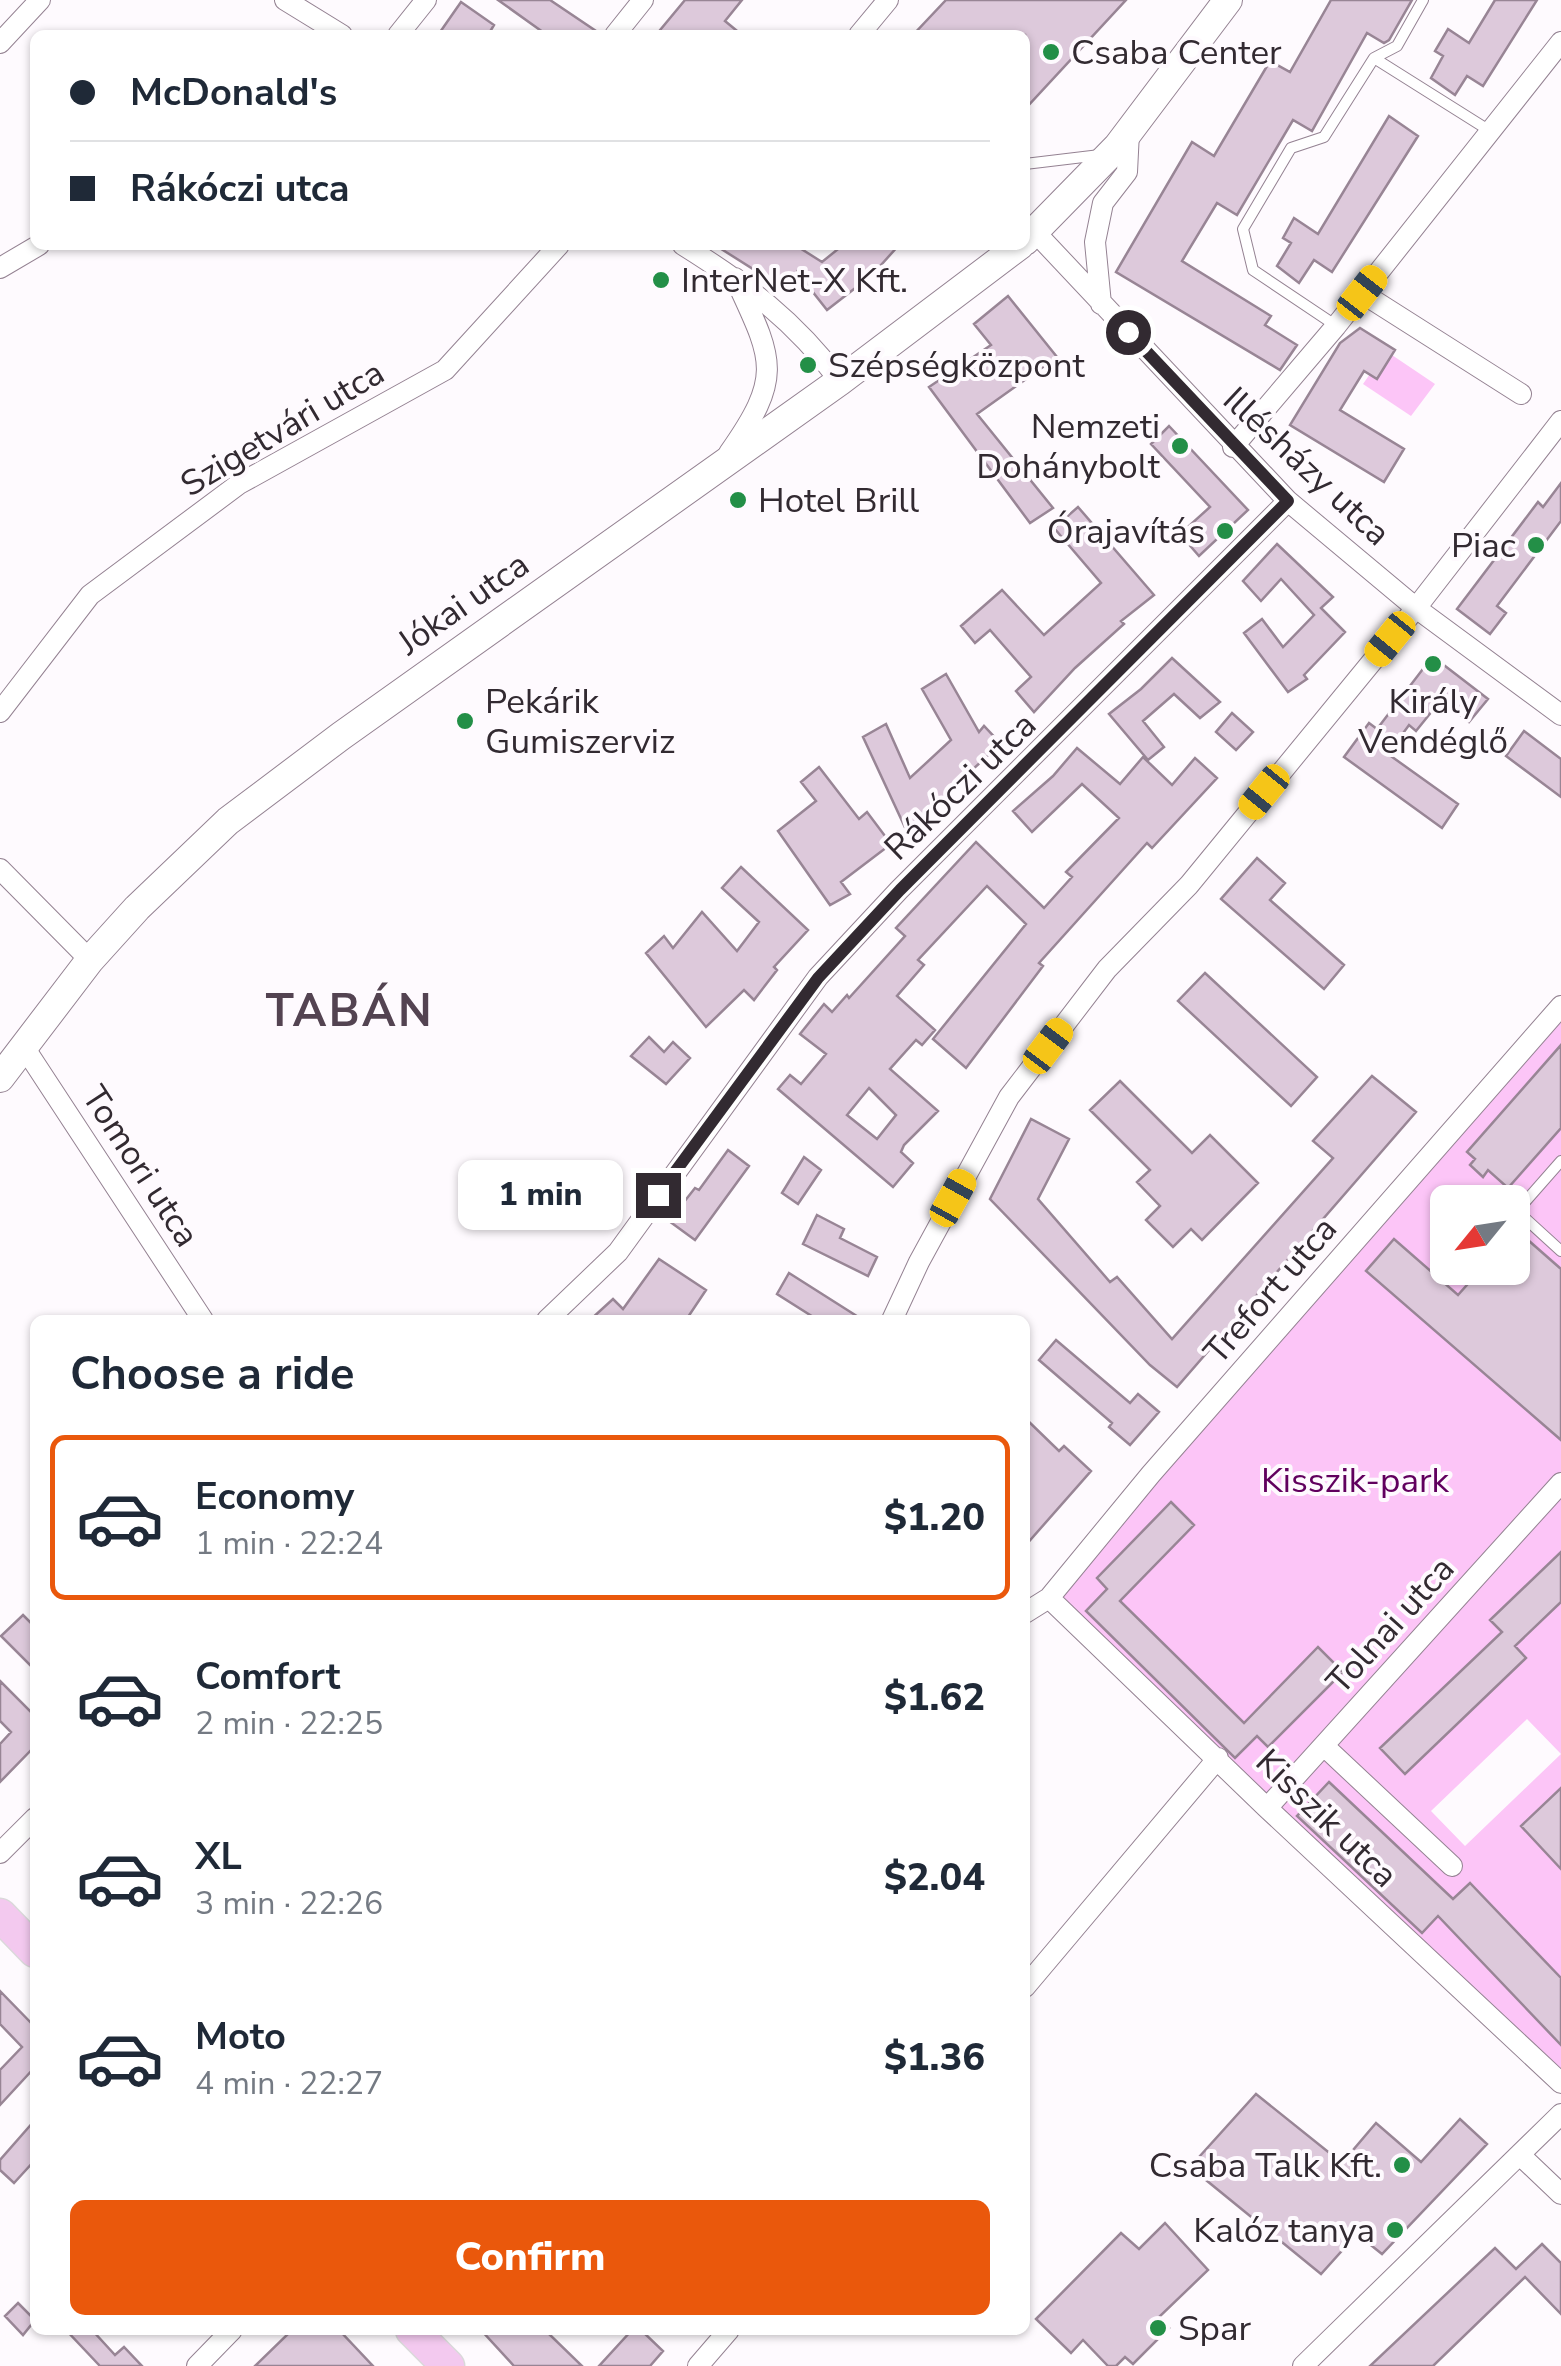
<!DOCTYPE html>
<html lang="en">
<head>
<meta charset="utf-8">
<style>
  :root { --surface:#fff; --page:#f2f2f3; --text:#1f2937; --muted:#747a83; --line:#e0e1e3; --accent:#ea580c }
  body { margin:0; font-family:"Nunito Sans",sans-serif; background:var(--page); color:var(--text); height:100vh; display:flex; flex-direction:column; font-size:38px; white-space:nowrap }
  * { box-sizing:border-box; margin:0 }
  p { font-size:32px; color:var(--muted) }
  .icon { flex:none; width:55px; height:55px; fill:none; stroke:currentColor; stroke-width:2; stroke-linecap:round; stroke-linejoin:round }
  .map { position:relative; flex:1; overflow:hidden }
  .panel { position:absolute; left:30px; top:1315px; width:1000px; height:1020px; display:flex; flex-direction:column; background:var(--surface); border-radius:15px; box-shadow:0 2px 8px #0004 }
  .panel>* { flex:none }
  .guide { position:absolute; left:30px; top:30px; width:1000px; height:220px; border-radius:15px; box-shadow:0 2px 8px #0004; display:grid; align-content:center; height:220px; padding:0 40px; background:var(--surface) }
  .needle { width:65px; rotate:240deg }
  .fabs { position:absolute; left:1430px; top:1185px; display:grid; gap:20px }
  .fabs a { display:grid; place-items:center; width:100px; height:100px; border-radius:15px; background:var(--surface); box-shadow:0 2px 8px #0004; font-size:50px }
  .end { position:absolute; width:45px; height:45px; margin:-22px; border:12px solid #322a31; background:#fff; box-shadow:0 0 0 5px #fff }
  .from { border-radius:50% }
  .bubble { position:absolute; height:70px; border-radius:15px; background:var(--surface); box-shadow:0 2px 8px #0004; font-size:32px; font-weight:800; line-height:70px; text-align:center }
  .car { position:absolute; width:30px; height:60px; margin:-30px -15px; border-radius:12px; box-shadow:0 0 8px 2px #0007; background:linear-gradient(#f5c518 24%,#345 0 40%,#f5c518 0 76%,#345 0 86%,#f5c518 0) }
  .guide b { display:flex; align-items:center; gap:35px; height:95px; font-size:38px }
  .guide b+b { border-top:2px solid var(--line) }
  .guide i { width:25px; height:25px; background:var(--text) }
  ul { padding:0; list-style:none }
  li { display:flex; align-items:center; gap:30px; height:165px; margin:0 20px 15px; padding:0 20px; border:5px solid transparent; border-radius:15px }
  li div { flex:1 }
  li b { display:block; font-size:38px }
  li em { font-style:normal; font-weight:800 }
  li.active { border-color:var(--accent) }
  li>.icon { width:90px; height:90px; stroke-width:1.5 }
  h2 { padding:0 40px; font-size:45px; line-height:120px }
  .cta { display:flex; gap:20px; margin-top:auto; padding:20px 40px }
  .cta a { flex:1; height:115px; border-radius:15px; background:var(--accent); color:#fff; font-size:40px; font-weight:800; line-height:115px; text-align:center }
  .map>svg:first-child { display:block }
  .green { fill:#fcc5f7; fill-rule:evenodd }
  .building { fill:#ddc9db; stroke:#988595; stroke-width:2.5; fill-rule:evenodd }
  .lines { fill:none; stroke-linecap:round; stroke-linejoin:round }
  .service-casing { stroke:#948292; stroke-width:12 }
  .minor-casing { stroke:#948292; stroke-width:22 }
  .secondary-casing { stroke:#948292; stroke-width:30 }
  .primary-casing { stroke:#dad9da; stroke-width:35 }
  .service { stroke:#fff; stroke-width:10 }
  .minor { stroke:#fff; stroke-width:20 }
  .secondary { stroke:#fff; stroke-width:28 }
  .primary { stroke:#f3c9ef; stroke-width:32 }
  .route { stroke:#322a31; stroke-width:12 }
  .poi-dot { fill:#238f47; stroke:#fefafe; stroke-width:4 }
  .labels { text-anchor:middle; stroke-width:8; stroke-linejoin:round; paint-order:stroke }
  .poi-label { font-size:35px; fill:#322a31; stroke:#fefafe; text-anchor:start }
  .street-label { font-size:35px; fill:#322a31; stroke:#fefafe }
  .park-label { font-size:35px; fill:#61005e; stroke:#fefafe }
  .district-label { font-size:45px; font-weight:bold; letter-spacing:2.5px; fill:#534351; stroke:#fefafe }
</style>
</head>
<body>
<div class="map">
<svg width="1561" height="2366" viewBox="0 0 1561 2366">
  <rect width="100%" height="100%" fill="#fefafe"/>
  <path class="green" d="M1386,351L1435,384L1411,416L1363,384Z
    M1561,1013V1477L1266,1804L1054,1598ZM1448,1202H1512V1268H1448Z
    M1561,1496V1552L1490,1620L1502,1632L1380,1748L1405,1774L1526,1659L1515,1646L1561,1602V1754L1527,1719L1431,1811L1465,1846L1561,1754V1802L1554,1795L1521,1826L1561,1869V1978L1471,1883L1453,1899L1329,1783L1297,1816L1421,1933L1438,1916L1554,2038L1561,2033V2075L1277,1808Z"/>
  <path class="building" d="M498,0H550L602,35H547Z
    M685,0H742L725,21L742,35H656Z
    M946,0H1126L1025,109V35H913Z
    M1331,0H1412L1389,40L1384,43L1367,33L1312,131L1293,120L1237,215L1217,203L1182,261L1271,316L1265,325L1297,345L1280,370L1116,272L1192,142L1214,156L1270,61L1290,72Z
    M1495,0H1537L1483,86L1467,76L1455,95L1431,78L1443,56L1435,51L1448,29L1469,43Z
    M461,2L494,25L488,35H438Z
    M1389,116L1418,136L1332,272L1314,260L1299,283L1277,266L1291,243L1283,238L1294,218L1318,234Z
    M715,245H795L822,262L843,245H899L872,275L827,310L797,272L786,290Z
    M1008,296L1057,357L977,414L1053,508L1030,523L929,387L991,345L974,324Z
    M1360,328L1395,350L1377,379L1364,371L1340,410L1404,449L1384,482L1290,425L1340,343Z
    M1169,426L1248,510L1199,556L1180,534L1210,507L1151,444Z
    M1561,483V521L1497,606L1506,613L1490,634L1457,609L1538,502L1543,507Z
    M1078,507L1154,595L1121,621L1124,624L1075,668L1034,712L1016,691L1031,677L990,630L975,643L961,626L1002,590L1044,635L1101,583L1054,528Z
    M1277,544L1333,597L1321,608L1345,632L1304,675L1307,679L1288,692L1244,633L1262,619L1283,647L1314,615L1281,579L1261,601L1243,581Z
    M1172,658L1220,702L1200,718L1174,694L1143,721L1164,747L1148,760L1109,714L1141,689Z
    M1436,659L1488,699L1469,722L1441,700L1416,731L1409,725L1388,754L1458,804L1442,828L1344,757L1369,723L1377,729L1429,661Z
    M946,674L979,732L984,726L1001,744L963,778L909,836L863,737L886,724L910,778L951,740L922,689Z
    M1232,713L1253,732L1236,750L1216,732Z
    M1524,731L1561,759V797L1506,756Z
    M1077,748L1120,784L1143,757L1172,785L1195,758L1217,778L1152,848L1147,843L1039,963L1043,966L966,1068L933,1039L1026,924L987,886L918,960L924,965L897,996L935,1030L922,1045L916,1040L890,1069L938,1111L904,1145L901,1152L913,1163L893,1187L778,1089L790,1075L801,1084L826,1054L800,1034L824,1004L832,1012L847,995L849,998L905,936L896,928L976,842L1044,908L1072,877L1066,872L1119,818L1082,784L1032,832L1013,811L1053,776ZM869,1088L896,1115L877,1139L847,1115Z
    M819,767L859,819L867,812L891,844L841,882L850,894L830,905L778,831L816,801L801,782Z
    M1257,858L1285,883L1270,900L1344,965L1324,989L1221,899Z
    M741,867L808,930L774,967L777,970L754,1000L744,990L706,1027L646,953L664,936L673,948L702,912L737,951L759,922L722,888Z
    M1205,973L1317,1077L1291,1106L1178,1001Z
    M649,1037L664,1052L673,1042L690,1058L666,1084L631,1056Z
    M1561,1045V1128L1508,1188L1488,1170L1483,1177L1470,1165L1475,1159L1467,1152Z
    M1372,1076L1416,1112L1177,1387L1150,1365L990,1199L1031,1119L1069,1139L1038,1199L1110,1282L1117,1277L1172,1339L1333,1158L1313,1141Z
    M1120,1081L1192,1153L1210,1135L1258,1183L1202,1240L1191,1229L1173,1247L1146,1220L1160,1206L1137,1182L1150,1170L1090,1110Z
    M728,1150L749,1166L695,1240L669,1221L695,1188L699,1190Z
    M804,1157L821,1170L798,1204L782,1193Z
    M817,1215L844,1229L840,1238L877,1257L868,1276L803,1244Z
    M1512,1226L1561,1269V1440L1366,1271L1394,1239L1458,1295L1482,1268H1512Z
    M659,1259L706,1290L686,1320H590L613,1299L623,1309Z
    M789,1273L863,1320H818L777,1294Z
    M1056,1340L1130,1403L1138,1394L1159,1412L1130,1445L1109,1427L1112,1423L1039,1360Z
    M1025,1418L1059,1451L1064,1446L1091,1471L1025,1546Z
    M1171,1502L1194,1525L1120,1601L1244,1723L1318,1647L1343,1672L1268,1747L1257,1736L1235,1758L1086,1611L1107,1589L1097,1578Z
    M1561,1552V1602L1515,1646L1526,1658L1405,1774L1380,1748L1502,1632L1490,1620Z
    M23,1615L35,1627V1670L1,1636Z
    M0,1681L35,1716V1746L0,1782V1744L11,1732L0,1721Z
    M1329,1782L1453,1899L1470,1883L1561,1978V2045L1438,1916L1422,1933L1297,1816Z
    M1561,1788V1869L1521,1826Z
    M0,1991L35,2027V2067L0,2105V2070L22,2047L0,2024Z
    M1256,2094L1342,2163L1376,2123L1421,2162L1460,2119L1487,2144L1382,2254L1357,2234L1321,2274L1190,2167Z
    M35,2120V2160L14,2183L0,2170V2160Z
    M1165,2223L1208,2270L1159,2317L1169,2328L1133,2364L1125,2357L1116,2366H1108L1083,2340L1071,2353L1036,2319L1121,2233L1139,2249Z
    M1542,2244L1561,2263V2314L1525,2277L1433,2366H1370L1495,2248L1516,2269Z
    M18,2303L35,2320L23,2335L5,2316Z
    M66,2330H92L115,2355L124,2347L142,2366H100Z
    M292,2330H339L373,2366H255Z
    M481,2330H545L582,2366H514Z
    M632,2330H641L663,2351L650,2366H599Z"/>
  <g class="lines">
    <defs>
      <path id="service" d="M1374,58L1490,131
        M1025,164L1100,155
        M1335,325L1253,270L1243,229L1291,148L1324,137L1374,58L1397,46L1423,0
        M1561,1161L1517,1211L1561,1251"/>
      <path id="minor" d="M285,0L342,35
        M398,35L426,0
        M615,35L643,0
        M859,35L888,0
        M0,43L40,0
        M1036,233L1288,501L1416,608L1561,715
        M683,245C747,285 794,320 840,381
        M0,268L39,245
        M1362,293L1521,394
        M1101,304L1095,242L1103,203L1127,172L1129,132
        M1233,447L1336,326L1561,42
        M729,453C784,375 773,360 735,278
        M0,712L90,595L239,484L445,370L559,245
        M0,869L90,960
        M24,1047L203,1320
        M547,1320L618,1252L818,977L899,890L1288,501
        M892,1320L919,1262L1009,1097L1107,969L1189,885L1416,608L1561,421
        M1049,1598L1267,1808L1561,2083
        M1025,1613L1049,1598L1151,1474L1561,1006
        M1324,1746L1452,1866
        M1267,1808L1561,1483
        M0,1853L35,1818
        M1025,1987L1218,1758
        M1520,2155L1561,2194
        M197,2366L232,2330
        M698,2366L729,2330
        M1303,2366L1561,2114"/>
      <path id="secondary" d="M1025,241L1118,146L1228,0
        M0,1078L90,960L137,908L228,821L341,736L840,381L1020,245"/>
      <path id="primary" d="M0,1915L35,1951
        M412,2330L448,2366"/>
    </defs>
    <use href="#service" class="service-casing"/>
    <use href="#minor" class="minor-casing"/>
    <use href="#secondary" class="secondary-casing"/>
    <use href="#primary" class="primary-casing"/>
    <use href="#service" class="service"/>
    <use href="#minor" class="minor"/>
    <use href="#secondary" class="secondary"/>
    <use href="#primary" class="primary"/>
  </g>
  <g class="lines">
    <path class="route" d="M658,1195L818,978L900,890L1288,501L1128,332"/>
  </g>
  <g class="poi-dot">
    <circle cx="1051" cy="52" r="10"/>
    <circle cx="661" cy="280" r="10"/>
    <circle cx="808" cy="365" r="10"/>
    <circle cx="1180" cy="446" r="10"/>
    <circle cx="738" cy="500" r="10"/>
    <circle cx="1225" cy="531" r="10"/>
    <circle cx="1536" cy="545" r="10"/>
    <circle cx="1433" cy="664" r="10"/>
    <circle cx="465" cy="721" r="10"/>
    <circle cx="1402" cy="2165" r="10"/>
    <circle cx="1395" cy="2230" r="10"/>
    <circle cx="1158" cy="2328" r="10"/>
  </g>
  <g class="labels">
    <g class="poi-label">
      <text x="1071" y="64">Csaba Center</text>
      <text x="681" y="292">InterNet-X Kft.</text>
      <text x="828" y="377">Szépségközpont</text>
      <text x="1160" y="438" text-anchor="end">Nemzeti<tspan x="1160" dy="40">Dohánybolt</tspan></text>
      <text x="758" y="512">Hotel Brill</text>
      <text x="1205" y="543" text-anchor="end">Órajavítás</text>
      <text x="1516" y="557" text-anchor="end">Piac</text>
      <text x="485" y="713">Pekárik<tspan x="485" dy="40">Gumiszerviz</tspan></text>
      <text x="1433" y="713" text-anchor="middle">Király<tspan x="1433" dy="40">Vendéglő</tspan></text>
      <text x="1382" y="2177" text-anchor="end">Csaba Talk Kft.</text>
      <text x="1375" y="2242" text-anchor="end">Kalóz tanya</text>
      <text x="1178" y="2340">Spar</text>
    </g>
    <g class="street-label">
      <text transform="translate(282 428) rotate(-31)" y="12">Szigetvári utca</text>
      <text transform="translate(1307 466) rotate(43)" y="12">Illésházy utca</text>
      <text transform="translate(463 603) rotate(-35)" y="12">Jókai utca</text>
      <text transform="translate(960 786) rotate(-44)" y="12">Rákóczi utca</text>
      <text transform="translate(141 1166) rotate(57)" y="12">Tomori utca</text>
      <text transform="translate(1270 1290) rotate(-49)" y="12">Trefort utca</text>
      <text transform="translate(1390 1625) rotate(-48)" y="12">Tolnai utca</text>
      <text transform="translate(1327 1818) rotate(44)" y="12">Kisszik utca</text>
    </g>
    <g class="park-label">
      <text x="1355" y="1492">Kisszik-park</text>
    </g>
    <g class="district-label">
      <text x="350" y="1026">TABÁN</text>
    </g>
  </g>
</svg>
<div class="fabs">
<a><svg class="needle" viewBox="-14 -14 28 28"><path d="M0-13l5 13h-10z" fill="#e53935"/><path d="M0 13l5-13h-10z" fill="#747a83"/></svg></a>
</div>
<i class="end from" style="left:1128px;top:332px"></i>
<i class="end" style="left:658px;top:1195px"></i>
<div class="bubble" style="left:458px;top:1160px;width:165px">1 min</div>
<i class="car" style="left:1362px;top:293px;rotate:38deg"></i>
<i class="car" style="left:1390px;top:639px;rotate:219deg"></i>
<i class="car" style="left:1264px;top:792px;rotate:219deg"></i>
<i class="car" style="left:1048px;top:1046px;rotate:37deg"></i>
<i class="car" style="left:953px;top:1198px;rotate:29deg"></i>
<div class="guide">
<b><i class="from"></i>McDonald's</b>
<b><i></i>Rákóczi utca</b>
</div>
<section class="panel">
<h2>Choose a ride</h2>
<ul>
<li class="active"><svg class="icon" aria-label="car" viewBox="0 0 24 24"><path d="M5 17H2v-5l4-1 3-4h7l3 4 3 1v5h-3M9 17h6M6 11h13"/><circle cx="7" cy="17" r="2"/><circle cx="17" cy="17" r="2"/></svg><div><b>Economy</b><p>1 min · 22:24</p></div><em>$1.20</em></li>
<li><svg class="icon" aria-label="car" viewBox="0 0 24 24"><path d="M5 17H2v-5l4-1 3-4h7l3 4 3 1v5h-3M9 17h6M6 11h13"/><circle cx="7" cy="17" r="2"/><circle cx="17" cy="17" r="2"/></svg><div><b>Comfort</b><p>2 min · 22:25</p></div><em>$1.62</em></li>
<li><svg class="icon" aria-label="car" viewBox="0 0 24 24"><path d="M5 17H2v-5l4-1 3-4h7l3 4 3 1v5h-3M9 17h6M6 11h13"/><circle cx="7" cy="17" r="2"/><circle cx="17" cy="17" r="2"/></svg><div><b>XL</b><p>3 min · 22:26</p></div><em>$2.04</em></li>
<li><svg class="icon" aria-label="car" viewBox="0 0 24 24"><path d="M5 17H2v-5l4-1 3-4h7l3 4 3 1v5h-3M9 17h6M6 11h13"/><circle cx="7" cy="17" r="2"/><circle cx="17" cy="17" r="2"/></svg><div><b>Moto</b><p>4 min · 22:27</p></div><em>$1.36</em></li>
</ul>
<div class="cta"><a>Confirm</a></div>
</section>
</div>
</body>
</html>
